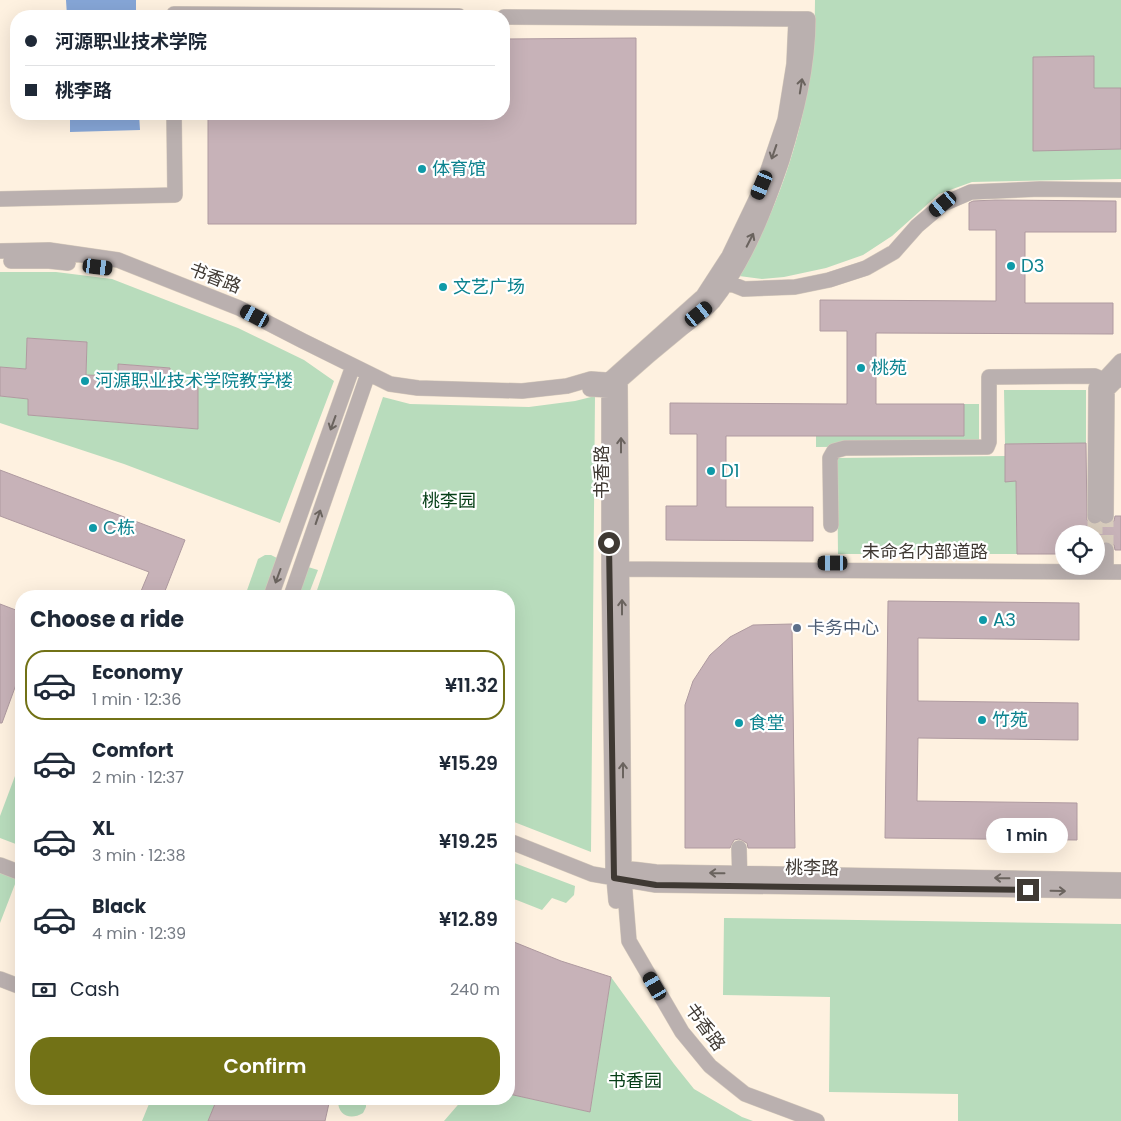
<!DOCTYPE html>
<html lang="en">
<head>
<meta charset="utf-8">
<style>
  :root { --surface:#fff; --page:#f2f2f3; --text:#1f2937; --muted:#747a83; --line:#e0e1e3; --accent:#727216 }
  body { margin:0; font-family:Poppins,"Noto Sans SC",sans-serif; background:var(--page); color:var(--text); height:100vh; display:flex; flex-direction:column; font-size:19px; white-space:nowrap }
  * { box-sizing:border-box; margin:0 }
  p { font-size:16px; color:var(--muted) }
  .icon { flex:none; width:28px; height:28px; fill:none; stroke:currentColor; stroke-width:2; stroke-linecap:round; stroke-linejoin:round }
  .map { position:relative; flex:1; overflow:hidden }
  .sheet { position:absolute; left:15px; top:590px; width:500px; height:515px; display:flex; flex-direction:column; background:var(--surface); border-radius:20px; box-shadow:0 5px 20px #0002 }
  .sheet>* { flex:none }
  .hud { position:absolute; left:10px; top:10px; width:500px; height:110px; border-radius:20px; box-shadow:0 5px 20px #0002; display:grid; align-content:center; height:110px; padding:0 15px; background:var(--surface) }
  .fabs { position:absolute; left:1055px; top:525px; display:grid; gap:10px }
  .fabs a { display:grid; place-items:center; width:50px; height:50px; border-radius:50%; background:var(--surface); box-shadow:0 5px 20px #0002; font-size:25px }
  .end { position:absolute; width:22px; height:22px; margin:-11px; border:6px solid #3f3933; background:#fff; box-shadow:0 0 0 2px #fff }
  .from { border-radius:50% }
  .bubble { position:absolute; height:35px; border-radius:18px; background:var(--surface); box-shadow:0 5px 20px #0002; font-size:16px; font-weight:600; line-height:35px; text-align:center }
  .car { position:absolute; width:15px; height:30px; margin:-15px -8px; border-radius:6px; box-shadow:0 0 4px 1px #0007; background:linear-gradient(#222 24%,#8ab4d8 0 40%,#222 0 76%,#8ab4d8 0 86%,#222 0) }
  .hud b { display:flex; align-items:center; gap:18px; height:48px; font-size:19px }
  .hud b+b { border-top:1px solid var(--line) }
  .hud i { width:12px; height:12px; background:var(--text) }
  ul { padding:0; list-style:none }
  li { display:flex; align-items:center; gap:15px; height:70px; margin:0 10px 8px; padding:0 5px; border:2px solid transparent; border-radius:20px }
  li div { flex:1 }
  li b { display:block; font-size:19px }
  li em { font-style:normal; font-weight:600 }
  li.current { border-color:var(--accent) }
  li>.icon { width:45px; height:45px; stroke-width:1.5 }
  h2 { padding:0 15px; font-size:22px; line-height:60px }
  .pay { display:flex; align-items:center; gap:12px; height:55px; padding:0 15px; font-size:19px }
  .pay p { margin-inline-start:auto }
  .cta { display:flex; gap:10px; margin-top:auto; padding:10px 15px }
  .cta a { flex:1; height:58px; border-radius:20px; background:var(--accent); color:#fff; font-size:20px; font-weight:600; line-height:58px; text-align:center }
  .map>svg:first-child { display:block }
  .green { fill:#b8dcbc }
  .water { fill:#86a6d7 }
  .building { fill:#c7b2b8; stroke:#af9aa0 }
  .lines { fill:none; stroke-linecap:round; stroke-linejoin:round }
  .street-tunnel { stroke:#d8ccbd; stroke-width:15; stroke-dasharray:15 8; stroke-linecap:butt }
  .street-casing { stroke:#d8ccbd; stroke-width:16 }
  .street { stroke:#bab0af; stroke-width:15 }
  .oneway { stroke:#6a635e }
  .route { stroke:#3f3933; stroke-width:6 }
  .culture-dot { fill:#0f9aa8; stroke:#fff; stroke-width:2 }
  .service-dot { fill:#5c6f8a; stroke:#fff; stroke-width:2 }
  .labels { text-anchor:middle; stroke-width:4.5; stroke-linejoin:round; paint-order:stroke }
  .culture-label { font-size:18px; fill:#0d838f; stroke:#fff; text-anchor:start }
  .street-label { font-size:18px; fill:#3f3933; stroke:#fff }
  .park-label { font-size:18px; fill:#053e16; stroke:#fff }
  .service-label { font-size:18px; fill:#4e5e75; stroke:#fff; text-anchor:start }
</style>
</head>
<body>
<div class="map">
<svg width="1121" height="1121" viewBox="0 0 1121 1121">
  <rect width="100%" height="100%" fill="#fef1e0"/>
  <path class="green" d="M815,0H1121V88H1094L1093,56L1033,57V150L1121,149V179L972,182L939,194L892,236L863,255L826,268L784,277L762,279L739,276C788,192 815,98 815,0Z
    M0,272H56L112,279L238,328L304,360L334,381L280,523L124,464L0,423V396L28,399V415L197,429L198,387L170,385V368L119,364L118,376L86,375L87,342L27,338L26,369L0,367Z
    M1004,390H1086V443L1005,444Z
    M595,396L591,852L509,820V596H315L383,397L410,404L529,407L575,401Z
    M964,404H979V446L816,447V436H963Z
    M1005,456V481H1016L1017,554H838L837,458Z
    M265,555H271L277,558L268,596H245L258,559Z
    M308,567L318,570L308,596H298Z
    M21,760V846L0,838V816Z
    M509,861L575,886L574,895L566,903L552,898L542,910L509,897Z
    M0,873L17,879L0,923Z
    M724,918L1121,924V1121H958V1094L829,1092L830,997L723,995Z
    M611,977L674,1064L694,1089L742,1117L753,1121H444L463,1099H509V1094L590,1112Z
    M151,1099H217L208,1121H142Z
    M338,1099H366V1107L363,1113C350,1121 337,1115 338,1099Z"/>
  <path class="water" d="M66,0H136V16H67Z
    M70,114H139L140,130L70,132Z"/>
  <path class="building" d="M636,38V224H208V114H504V39Z
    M1094,56V88H1121V149L1033,151V57Z
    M995,200L1116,201V232H1025V303H1113V334L876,333V404H964V436H726V507H813V541L666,540V506H697V434H670V403L847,404V331H820V300L996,301V230H969V203L973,201Z
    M27,338L87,342L86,375L118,376V364L170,368V385L198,387V429L28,415V399L0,396V367L26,369Z
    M1086,443L1087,520L1094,525L1100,523L1106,525L1114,521L1115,516H1121V550H1115L1114,545L1106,541L1101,542L1096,550V534H1064V554H1017L1016,481L1005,482V444Z
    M0,470L185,540L163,596H139L149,572L0,516Z
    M888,601L1079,603V640L918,638V701L1078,703V740L918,738L917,801L1077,803V840L885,838Z
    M0,604L21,612V671L2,723H0Z
    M792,624L795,848H748L747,843L739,839L734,840L730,848H685V705L693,681L710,655L730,637L753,625Z
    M509,940L561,961L611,977L590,1112L509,1094Z
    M217,1099H330L325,1121H208Z"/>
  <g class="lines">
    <path class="street-tunnel" d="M1095,534V516
      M1106,550V516"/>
    <defs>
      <path id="street" d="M174,16V14L459,16
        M504,17L796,19
        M0,199L175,195L174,114
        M0,251L49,250L118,260L239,308L303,341L390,384L418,388L522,391L567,386L591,379L620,381L624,880L629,941L682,1032L710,1066L745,1094L817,1121
        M11,261H49L68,263
        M719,279L744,289L795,287L829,280L866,268L894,252L917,226L943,204L971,192L1040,189L1121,190
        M609,386V380L703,296L729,256L763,185L785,120L794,64L796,19H808C808,67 796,114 782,160C765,210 746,260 713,302C704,312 691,321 681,329C660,346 640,363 620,381
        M590,389L609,390V569L613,867L616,901
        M1095,516L1096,388L1121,361
        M1106,516L1107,390L1120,377
        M831,525L830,458L834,451L845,448L987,447L989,442V377L1095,376L1104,380H1121
        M613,569L1121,572
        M1106,572V550
        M271,596L353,366
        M291,596L368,374
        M509,841L592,874L656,885L1121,891
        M739,848L740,884
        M0,865L21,873
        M615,867L656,872L1121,880
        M0,979L21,987"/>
    </defs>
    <use href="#street" class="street-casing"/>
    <use href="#street" class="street"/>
  </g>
  <defs><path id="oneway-shaft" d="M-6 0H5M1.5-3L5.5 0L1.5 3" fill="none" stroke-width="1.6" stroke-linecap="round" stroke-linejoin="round" transform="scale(1.25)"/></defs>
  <g class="oneway">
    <use href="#oneway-shaft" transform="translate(801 86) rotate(-81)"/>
    <use href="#oneway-shaft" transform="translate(774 152) rotate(109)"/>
    <use href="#oneway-shaft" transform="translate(750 240) rotate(-63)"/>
    <use href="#oneway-shaft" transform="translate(333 423) rotate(110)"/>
    <use href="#oneway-shaft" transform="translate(621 445) rotate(-90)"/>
    <use href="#oneway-shaft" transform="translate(318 517) rotate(-71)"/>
    <use href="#oneway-shaft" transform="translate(278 576) rotate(110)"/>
    <use href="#oneway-shaft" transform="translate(622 607) rotate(-90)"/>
    <use href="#oneway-shaft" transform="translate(623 770) rotate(-90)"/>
    <use href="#oneway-shaft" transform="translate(717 873) rotate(-179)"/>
    <use href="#oneway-shaft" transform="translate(1002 878) rotate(-179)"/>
    <use href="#oneway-shaft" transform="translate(1058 891) rotate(1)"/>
  </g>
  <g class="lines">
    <path class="route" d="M609,543L614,878L656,885L1028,890"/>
  </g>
  <g class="culture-dot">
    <circle cx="422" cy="169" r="5"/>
    <circle cx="1011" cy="266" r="5"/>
    <circle cx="443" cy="287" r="5"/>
    <circle cx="861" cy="368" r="5"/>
    <circle cx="85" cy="381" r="5"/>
    <circle cx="711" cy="471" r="5"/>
    <circle cx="93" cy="528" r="5"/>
    <circle cx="983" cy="620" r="5"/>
    <circle cx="982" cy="720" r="5"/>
    <circle cx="739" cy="723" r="5"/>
  </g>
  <circle class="service-dot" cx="797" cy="628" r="5"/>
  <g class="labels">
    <g class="culture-label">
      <text x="432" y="175">体育馆</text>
      <text x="1021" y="272">D3</text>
      <text x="453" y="293">文艺广场</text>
      <text x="871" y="374">桃苑</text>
      <text x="95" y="387">河源职业技术学院教学楼</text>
      <text x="721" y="477">D1</text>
      <text x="103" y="534">C栋</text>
      <text x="993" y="626">A3</text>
      <text x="992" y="726">竹苑</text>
      <text x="749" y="729">食堂</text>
    </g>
    <g class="street-label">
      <text transform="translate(215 278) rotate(21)" y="6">书香路</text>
      <text transform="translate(602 472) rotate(-90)" y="6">书香路</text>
      <text x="925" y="558">未命名内部道路</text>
      <text transform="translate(812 868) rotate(1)" y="6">桃李路</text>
      <text transform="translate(705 1027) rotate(54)" y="6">书香路</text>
    </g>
    <g class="park-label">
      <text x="449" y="507">桃李园</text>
      <text x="635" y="1087">书香园</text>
    </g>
    <g class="service-label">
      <text x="807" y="634">卡务中心</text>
    </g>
  </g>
</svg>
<div class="fabs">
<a><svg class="icon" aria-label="locate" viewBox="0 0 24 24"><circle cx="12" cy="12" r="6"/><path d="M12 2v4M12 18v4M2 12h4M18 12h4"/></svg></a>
</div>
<i class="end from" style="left:609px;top:543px"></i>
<i class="end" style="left:1028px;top:890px"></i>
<div class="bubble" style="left:986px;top:818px;width:82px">1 min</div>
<i class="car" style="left:762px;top:185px;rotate:203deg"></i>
<i class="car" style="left:943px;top:204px;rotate:230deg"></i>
<i class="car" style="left:98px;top:267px;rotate:97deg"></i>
<i class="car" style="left:699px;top:314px;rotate:51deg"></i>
<i class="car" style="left:255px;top:316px;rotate:298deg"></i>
<i class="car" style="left:833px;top:563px;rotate:270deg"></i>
<i class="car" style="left:655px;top:986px;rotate:330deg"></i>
<div class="hud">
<b><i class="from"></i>河源职业技术学院</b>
<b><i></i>桃李路</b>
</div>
<section class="sheet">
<h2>Choose a ride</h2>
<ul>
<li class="current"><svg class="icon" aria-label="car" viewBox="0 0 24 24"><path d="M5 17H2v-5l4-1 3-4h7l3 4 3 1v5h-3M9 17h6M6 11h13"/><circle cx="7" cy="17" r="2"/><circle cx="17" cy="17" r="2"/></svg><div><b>Economy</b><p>1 min · 12:36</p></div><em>¥11.32</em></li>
<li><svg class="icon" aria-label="car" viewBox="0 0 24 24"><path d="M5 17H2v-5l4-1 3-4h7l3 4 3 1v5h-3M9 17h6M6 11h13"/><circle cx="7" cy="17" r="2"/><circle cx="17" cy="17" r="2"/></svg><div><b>Comfort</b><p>2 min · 12:37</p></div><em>¥15.29</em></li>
<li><svg class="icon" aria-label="car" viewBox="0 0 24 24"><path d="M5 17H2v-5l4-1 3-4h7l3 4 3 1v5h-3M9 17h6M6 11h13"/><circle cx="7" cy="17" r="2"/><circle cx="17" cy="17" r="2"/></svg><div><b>XL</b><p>3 min · 12:38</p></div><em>¥19.25</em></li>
<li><svg class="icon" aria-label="car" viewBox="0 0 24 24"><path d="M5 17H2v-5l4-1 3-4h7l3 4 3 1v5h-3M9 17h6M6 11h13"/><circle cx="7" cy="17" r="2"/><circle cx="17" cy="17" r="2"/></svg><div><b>Black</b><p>4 min · 12:39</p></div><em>¥12.89</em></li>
</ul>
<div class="pay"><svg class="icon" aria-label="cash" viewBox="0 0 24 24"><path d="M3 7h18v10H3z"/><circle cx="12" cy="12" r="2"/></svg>Cash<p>240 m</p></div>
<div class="cta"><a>Confirm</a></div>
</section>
</div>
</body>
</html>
